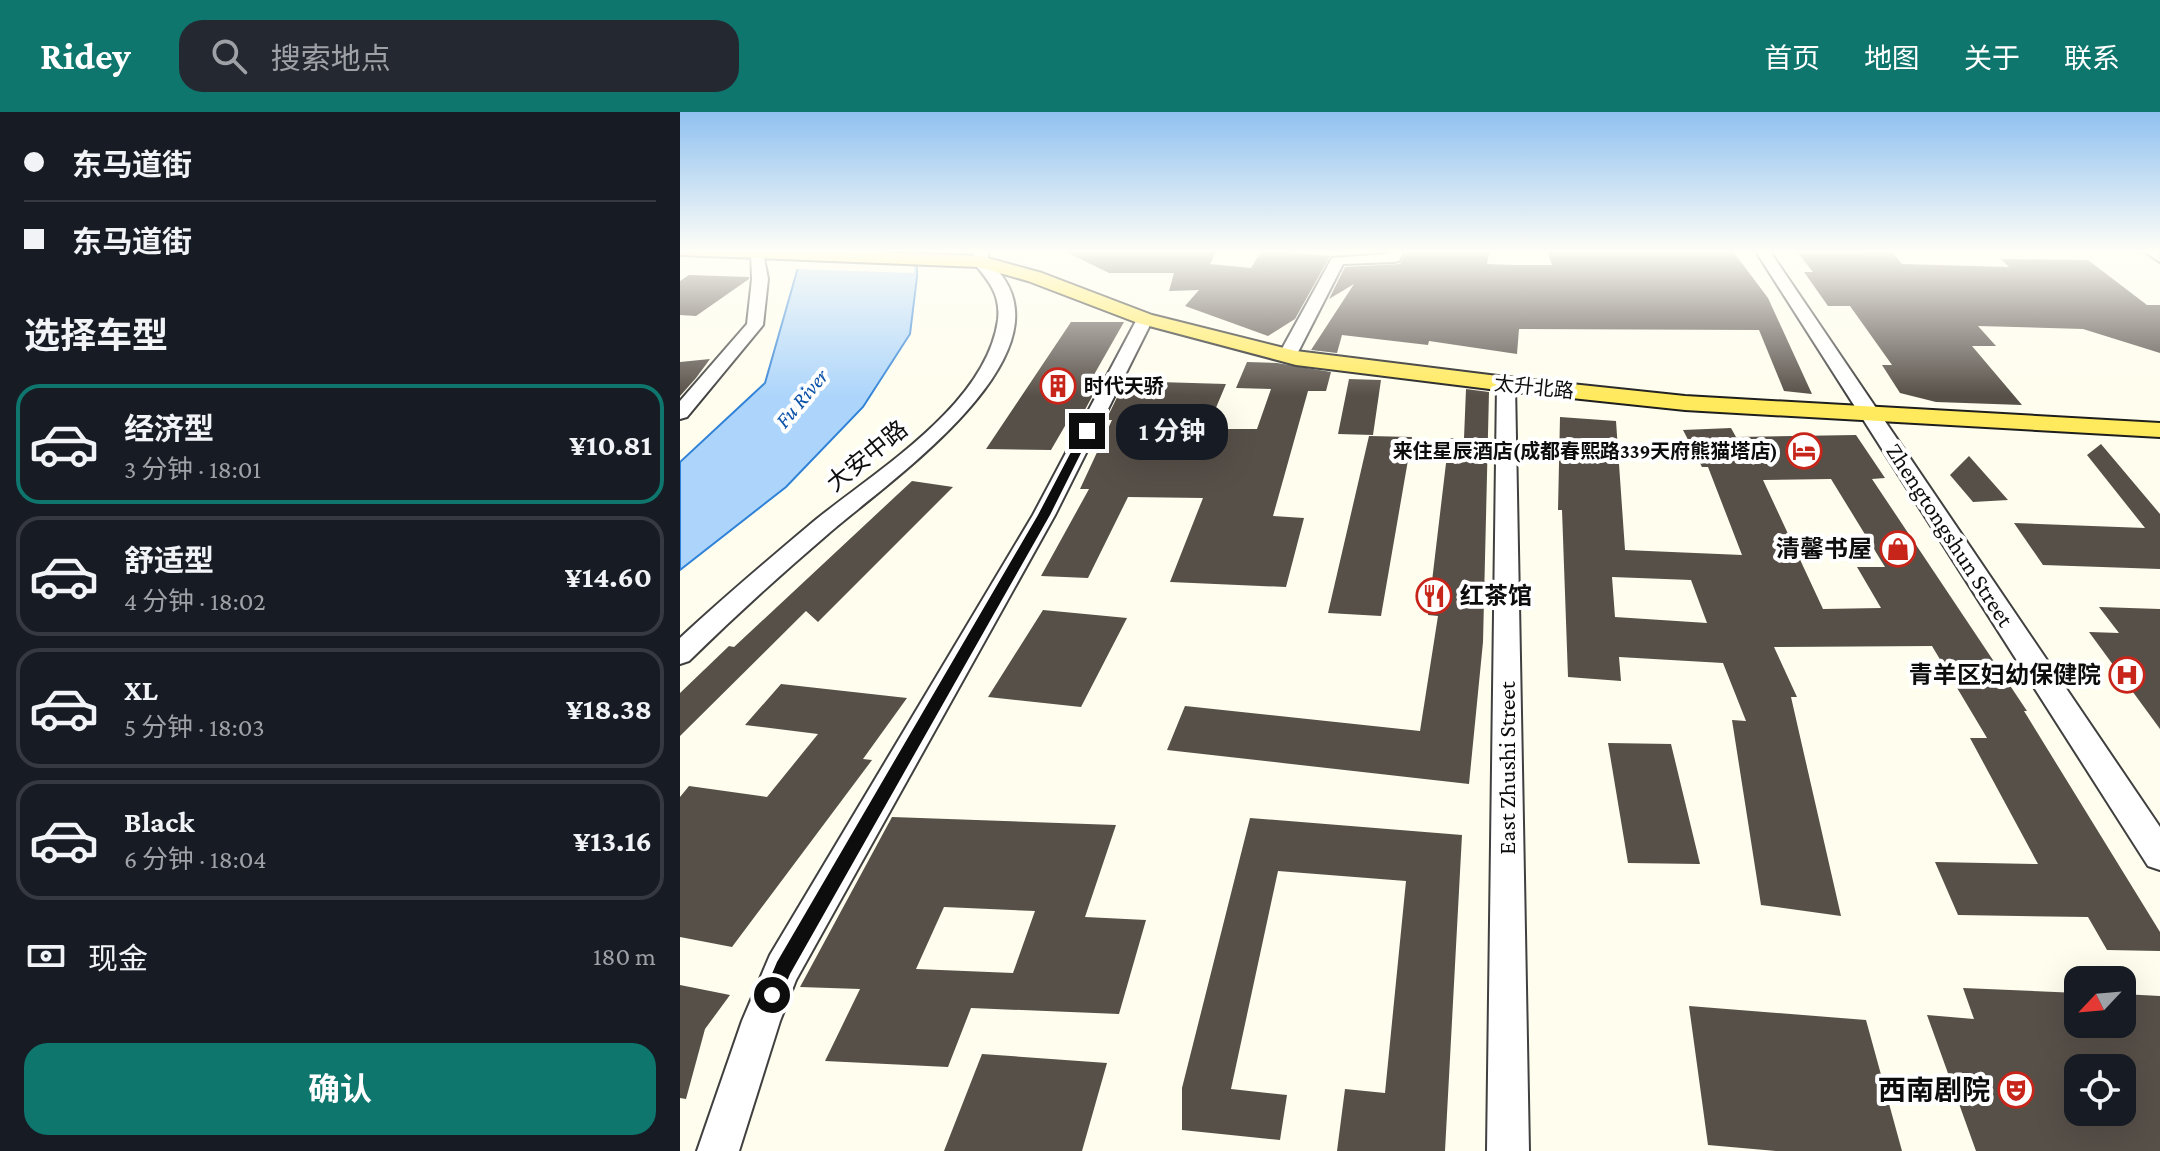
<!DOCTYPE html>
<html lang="zh">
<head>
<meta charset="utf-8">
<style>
  :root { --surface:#171b24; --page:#242831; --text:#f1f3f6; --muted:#9ea1a6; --line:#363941; --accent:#0f766e }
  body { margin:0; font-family:"Crimson Pro","Noto Sans SC",serif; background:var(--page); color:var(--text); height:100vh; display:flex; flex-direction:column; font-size:30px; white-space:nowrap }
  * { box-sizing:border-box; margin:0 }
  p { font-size:26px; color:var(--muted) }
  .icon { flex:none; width:44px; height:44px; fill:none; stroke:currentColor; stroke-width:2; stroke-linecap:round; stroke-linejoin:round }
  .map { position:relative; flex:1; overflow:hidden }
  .side { display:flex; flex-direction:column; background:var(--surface); width:680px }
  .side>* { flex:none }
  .top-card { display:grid; align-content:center; height:176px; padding:0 24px; background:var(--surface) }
  .needle { width:52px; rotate:244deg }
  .tools { position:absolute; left:1384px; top:854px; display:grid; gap:16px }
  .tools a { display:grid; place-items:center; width:72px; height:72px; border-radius:16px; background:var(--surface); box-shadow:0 8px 32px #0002; font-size:40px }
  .end { position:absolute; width:36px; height:36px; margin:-18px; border:10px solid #0d0d0d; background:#fff; box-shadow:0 0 0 4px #fff }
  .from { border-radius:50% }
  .bubble { position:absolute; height:56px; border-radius:24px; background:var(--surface); box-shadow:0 8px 32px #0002; font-size:26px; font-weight:700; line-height:56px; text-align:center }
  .top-card b { display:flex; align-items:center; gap:28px; height:76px; font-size:30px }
  .top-card b+b { border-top:2px solid var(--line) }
  .top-card i { width:20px; height:20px; background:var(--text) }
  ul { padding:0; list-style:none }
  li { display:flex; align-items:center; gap:24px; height:120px; margin:0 16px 12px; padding:0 8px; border:4px solid var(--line); border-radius:24px }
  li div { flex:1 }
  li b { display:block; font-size:30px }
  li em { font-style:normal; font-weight:700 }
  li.on { border-color:var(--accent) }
  li>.icon { width:72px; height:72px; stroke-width:1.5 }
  h2 { padding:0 24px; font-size:36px; line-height:96px }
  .pay { display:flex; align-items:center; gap:20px; height:88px; padding:0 24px; font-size:30px }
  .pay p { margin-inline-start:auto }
  .action { display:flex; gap:16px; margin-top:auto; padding:16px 24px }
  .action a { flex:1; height:92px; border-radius:24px; background:var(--accent); color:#fff; font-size:32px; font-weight:700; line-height:92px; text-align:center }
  header { display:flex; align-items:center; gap:48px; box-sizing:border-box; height:112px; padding:0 40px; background:var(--accent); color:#fff }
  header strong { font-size:38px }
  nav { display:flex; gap:44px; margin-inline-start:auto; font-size:28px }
  .search { width:560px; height:72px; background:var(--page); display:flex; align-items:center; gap:20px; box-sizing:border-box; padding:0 28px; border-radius:24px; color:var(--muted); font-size:30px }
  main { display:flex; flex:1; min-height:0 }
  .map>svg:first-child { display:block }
  .water { fill:#add5fb; stroke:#2f82d7; stroke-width:2 }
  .pier { fill:#fffded }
  .building { fill:#575049; fill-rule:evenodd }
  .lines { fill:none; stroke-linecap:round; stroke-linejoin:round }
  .minor-casing { stroke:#404040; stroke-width:4 }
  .major-casing { stroke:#1e1e1e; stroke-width:4 }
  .minor { fill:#fff; fill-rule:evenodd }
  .major { fill:#ffe95d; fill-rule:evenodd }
  .route { fill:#0d0d0d }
  .labels { text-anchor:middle; stroke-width:8; stroke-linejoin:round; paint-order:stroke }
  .far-poi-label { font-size:20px; font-weight:bold; fill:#0d0d0d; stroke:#fff; text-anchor:start }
  .far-street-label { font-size:20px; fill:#0d0d0d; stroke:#fff }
  .far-water-label { font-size:22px; font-style:italic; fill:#0d53a8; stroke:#fff }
  .street-label { font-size:24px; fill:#0d0d0d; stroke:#fff }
  .poi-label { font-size:24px; font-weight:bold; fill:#0d0d0d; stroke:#fff; text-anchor:end }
  .near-poi-label { font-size:28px; font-weight:bold; fill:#0d0d0d; stroke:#fff; text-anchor:end }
</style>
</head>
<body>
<header>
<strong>Ridey</strong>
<div class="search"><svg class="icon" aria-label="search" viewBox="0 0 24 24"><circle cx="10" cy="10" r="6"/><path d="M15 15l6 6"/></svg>搜索地点</div>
<nav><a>首页</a><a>地图</a><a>关于</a><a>联系</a></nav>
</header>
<main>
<section class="side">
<div class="top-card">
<b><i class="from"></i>东马道街</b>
<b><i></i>东马道街</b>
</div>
<h2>选择车型</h2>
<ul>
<li class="on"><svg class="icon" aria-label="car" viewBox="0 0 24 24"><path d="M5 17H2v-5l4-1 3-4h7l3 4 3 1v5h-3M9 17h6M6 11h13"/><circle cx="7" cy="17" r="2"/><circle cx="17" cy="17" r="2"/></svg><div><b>经济型</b><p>3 分钟 · 18:01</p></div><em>¥10.81</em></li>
<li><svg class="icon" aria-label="car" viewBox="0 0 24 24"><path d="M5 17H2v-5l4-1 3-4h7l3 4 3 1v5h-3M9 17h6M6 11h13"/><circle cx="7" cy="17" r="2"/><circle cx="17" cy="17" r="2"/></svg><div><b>舒适型</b><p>4 分钟 · 18:02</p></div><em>¥14.60</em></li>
<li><svg class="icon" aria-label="car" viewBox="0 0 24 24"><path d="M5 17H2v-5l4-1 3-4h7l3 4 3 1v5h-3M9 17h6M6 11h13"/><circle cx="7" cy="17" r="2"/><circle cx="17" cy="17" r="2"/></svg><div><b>XL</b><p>5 分钟 · 18:03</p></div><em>¥18.38</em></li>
<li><svg class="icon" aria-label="car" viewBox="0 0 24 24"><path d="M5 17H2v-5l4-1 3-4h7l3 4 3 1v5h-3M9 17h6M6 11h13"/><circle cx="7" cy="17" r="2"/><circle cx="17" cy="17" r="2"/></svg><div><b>Black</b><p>6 分钟 · 18:04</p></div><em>¥13.16</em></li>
</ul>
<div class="pay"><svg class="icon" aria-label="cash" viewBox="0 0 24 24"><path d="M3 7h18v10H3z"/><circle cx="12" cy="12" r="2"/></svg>现金<p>180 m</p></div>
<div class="action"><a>确认</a></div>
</section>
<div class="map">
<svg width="1480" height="1039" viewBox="0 0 1480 1039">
  <rect width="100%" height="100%" fill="#fffded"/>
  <path class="water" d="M123,138H237V165L230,222L183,295L106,375L0,458V350L85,271Z"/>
  <path class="pier" d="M121,138H234V161L114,157Z"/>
  <path class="building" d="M382,138H537L530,152L571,156L582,138L650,144L615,207L588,224L505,194L519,178L489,179L494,161H429Z
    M727,138H810L807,152L836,153H872L867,138H1052L1088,186L1132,282L1104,279L1079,218L839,217L837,242L749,229L748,233L662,223L657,241L631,238L674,172L649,187L665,155L720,152Z
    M1184,138H1210L1222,152L1329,155L1321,147L1408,148L1467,193H1480V241L1403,217L1298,214L1316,234H1292L1342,293L1256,290L1220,281L1202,253H1212L1170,194H1148L1124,160H1133L1118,141H1186Z
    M9,163L69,165V167L16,204L0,203V169Z
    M391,210H444L411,268H421L400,307H389L371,338L306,337Z
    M30,247L16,266L0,284V250Z
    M567,250L597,251L651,260L646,279H628L593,404L624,406L606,475L490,470L523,386L448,385L408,466L361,464L409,377H400L432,308H426L445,269L546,272L527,317H577L591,277L556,276Z
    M669,267L701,268L693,323L658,322Z
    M786,277L809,280L803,530L789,672L487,638L505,594L740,619L758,504L748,503L769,326H784Z
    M880,305L936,309L945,438L1062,443L1028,355H1022L1003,318L1051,316L1056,325L1176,323L1205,366L1192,367L1347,599H1344L1480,820V839L1427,838L1408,805L1278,803L1255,750L1358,752L1290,626H1307L1252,534L1094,535L1117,585H1111L1161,804L1081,793L1052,608L1066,609L1043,551L939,545L941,569L888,565L882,398H878ZM1151,367L1205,455H1177L1201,496L1143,497L1083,368ZM932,465L1011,468L1027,511L935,505Z
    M689,324L732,325L701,504L648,501Z
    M1421,332L1480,402V457L1363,453L1334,411L1465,416L1407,343Z
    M1289,344L1328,388L1293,390L1270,363Z
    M232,369L273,375L138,510L126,499L0,624V581L49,534L54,535Z
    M1419,495L1480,497V617L1409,520L1439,521Z
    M363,498L447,506L401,595L308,585Z
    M101,572L227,586L183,647L192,648L52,835L0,825V685L9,674L87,685L138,622L65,613Z
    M928,631L991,632L1020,752L948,751Z
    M212,705L436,713L405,805L466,808L439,902L291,896L268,955L145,949L180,877L120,875ZM264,795L355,799L333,861L236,857Z
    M570,706L782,723L765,1039H657L665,977L705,981L726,769L598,759L551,977L607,983L600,1028L502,1018V976Z
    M0,873L50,883L25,917L6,987L0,986Z
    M1283,876L1398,881V912H1442V882L1480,884V1039H1296L1247,903L1294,907ZM1398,956H1442V1000H1398Z
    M1009,894L1186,908L1222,1039H1096L1028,1033Z
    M302,942L427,951L402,1039H264Z"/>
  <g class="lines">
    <defs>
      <path id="minor" d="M71,138L83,141L88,167L83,213L7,305L0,307V289L67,212L72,167Z
        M294,138H308V149C408,235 205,372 148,422C100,463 54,505 9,549L0,552V526C43,486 88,448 133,410C194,360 306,294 318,208C321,182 308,168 293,150Z
        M710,138H724L719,149L714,150L663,152L616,244L607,249L601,248L598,244L652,146L708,142Z
        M1075,138H1089L1480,715V758L1468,754Z
        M1462,138H1479L1480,150Z
        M465,202L473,207L375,403L116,868L100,909L59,1039H17L62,909L90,843L353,403L457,207Z
        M826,266L835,272L849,1039H807L817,272Z"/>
      <path id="major" d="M0,138H141L300,144L362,161L472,203L616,239L826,265L1005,284L1480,311V325L1005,298L826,279L616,253L458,211L348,169L299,155L0,143Z"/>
    </defs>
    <use href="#minor" class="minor-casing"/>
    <use href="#major" class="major-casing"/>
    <use href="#minor" class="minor"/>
    <use href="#major" class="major"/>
  </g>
  <linearGradient id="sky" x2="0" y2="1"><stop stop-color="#90c1f0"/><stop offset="0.49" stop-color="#fffef7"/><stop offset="1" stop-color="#fffef7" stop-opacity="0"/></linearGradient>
  <rect width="1480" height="284" fill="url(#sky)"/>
  <path class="route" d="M407,316L412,319L370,403L110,862L99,889L92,892L86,889L83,883L97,850L358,403L402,319Z"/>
  <defs>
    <symbol id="building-ring" viewBox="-11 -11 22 22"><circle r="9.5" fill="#fff" stroke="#c8251a" stroke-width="1.5"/><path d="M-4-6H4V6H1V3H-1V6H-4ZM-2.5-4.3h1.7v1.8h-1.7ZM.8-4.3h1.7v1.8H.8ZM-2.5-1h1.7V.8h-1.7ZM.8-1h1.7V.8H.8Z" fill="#c8251a"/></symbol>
    <symbol id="hotel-ring" viewBox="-11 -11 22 22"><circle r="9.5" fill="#fff" stroke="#c8251a" stroke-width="1.5"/><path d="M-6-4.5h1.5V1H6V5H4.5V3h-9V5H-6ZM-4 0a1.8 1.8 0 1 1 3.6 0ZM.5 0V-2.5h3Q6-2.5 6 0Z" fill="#c8251a"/></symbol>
    <symbol id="shop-ring" viewBox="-11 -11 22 22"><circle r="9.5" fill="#fff" stroke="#c8251a" stroke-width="1.5"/><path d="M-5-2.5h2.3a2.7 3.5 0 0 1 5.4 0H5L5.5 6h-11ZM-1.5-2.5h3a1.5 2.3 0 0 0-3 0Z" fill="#c8251a"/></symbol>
    <symbol id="restaurant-ring" viewBox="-11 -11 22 22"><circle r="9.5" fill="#fff" stroke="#c8251a" stroke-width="1.5"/><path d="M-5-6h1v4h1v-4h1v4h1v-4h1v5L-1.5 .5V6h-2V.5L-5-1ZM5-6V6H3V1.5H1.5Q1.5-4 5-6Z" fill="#c8251a"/></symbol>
    <symbol id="hospital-ring" viewBox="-11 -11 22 22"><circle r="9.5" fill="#fff" stroke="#c8251a" stroke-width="1.5"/><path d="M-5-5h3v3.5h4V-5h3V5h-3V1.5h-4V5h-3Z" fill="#c8251a"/></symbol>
    <symbol id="theatre-ring" viewBox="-11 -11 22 22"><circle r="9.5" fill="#fff" stroke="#c8251a" stroke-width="1.5"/><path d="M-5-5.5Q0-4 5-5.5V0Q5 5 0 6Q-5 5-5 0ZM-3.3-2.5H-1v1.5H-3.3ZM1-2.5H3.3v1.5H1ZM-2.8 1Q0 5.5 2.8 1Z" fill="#c8251a"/></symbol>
  </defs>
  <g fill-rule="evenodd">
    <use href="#building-ring" x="358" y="254" width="40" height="40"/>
    <use href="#hotel-ring" x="1104" y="319" width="40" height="40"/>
    <use href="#shop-ring" x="1198" y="417" width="40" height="40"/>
    <use href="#restaurant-ring" x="734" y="464" width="40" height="40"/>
    <use href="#hospital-ring" x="1427" y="543" width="40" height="40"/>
    <use href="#theatre-ring" x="1316" y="958" width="40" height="40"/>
  </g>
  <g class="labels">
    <g class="far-poi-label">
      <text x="404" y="281">时代天骄</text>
      <text x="1098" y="346" text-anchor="end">来住星辰酒店(成都春熙路339天府熊猫塔店)</text>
    </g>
    <g class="far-street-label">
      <text transform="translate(854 275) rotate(6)" y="7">太升北路</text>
    </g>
    <g class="far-water-label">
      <text transform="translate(121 286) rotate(-50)" y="8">Fu River</text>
    </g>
    <g class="street-label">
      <text transform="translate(187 344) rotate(-39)" y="8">大安中路</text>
      <text transform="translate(1270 423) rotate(57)" y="8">Zhengtongshun Street</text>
      <text transform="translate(827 656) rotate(-90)" y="8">East Zhushi Street</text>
    </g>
    <g class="poi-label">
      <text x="1192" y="445">清馨书屋</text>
      <text x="780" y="492" text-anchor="start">红茶馆</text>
      <text x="1421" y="571">青羊区妇幼保健院</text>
    </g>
    <g class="near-poi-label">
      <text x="1310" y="988">西南剧院</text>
    </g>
  </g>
</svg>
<div class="tools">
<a><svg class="needle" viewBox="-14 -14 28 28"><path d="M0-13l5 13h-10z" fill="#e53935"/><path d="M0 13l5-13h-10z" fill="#9ea1a6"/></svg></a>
<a><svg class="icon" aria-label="locate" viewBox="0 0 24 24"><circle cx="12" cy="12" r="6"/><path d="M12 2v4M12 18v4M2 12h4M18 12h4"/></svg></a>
</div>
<i class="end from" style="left:92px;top:883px"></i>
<i class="end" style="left:407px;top:319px"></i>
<div class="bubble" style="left:436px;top:292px;width:112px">1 分钟</div>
</div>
</main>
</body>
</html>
